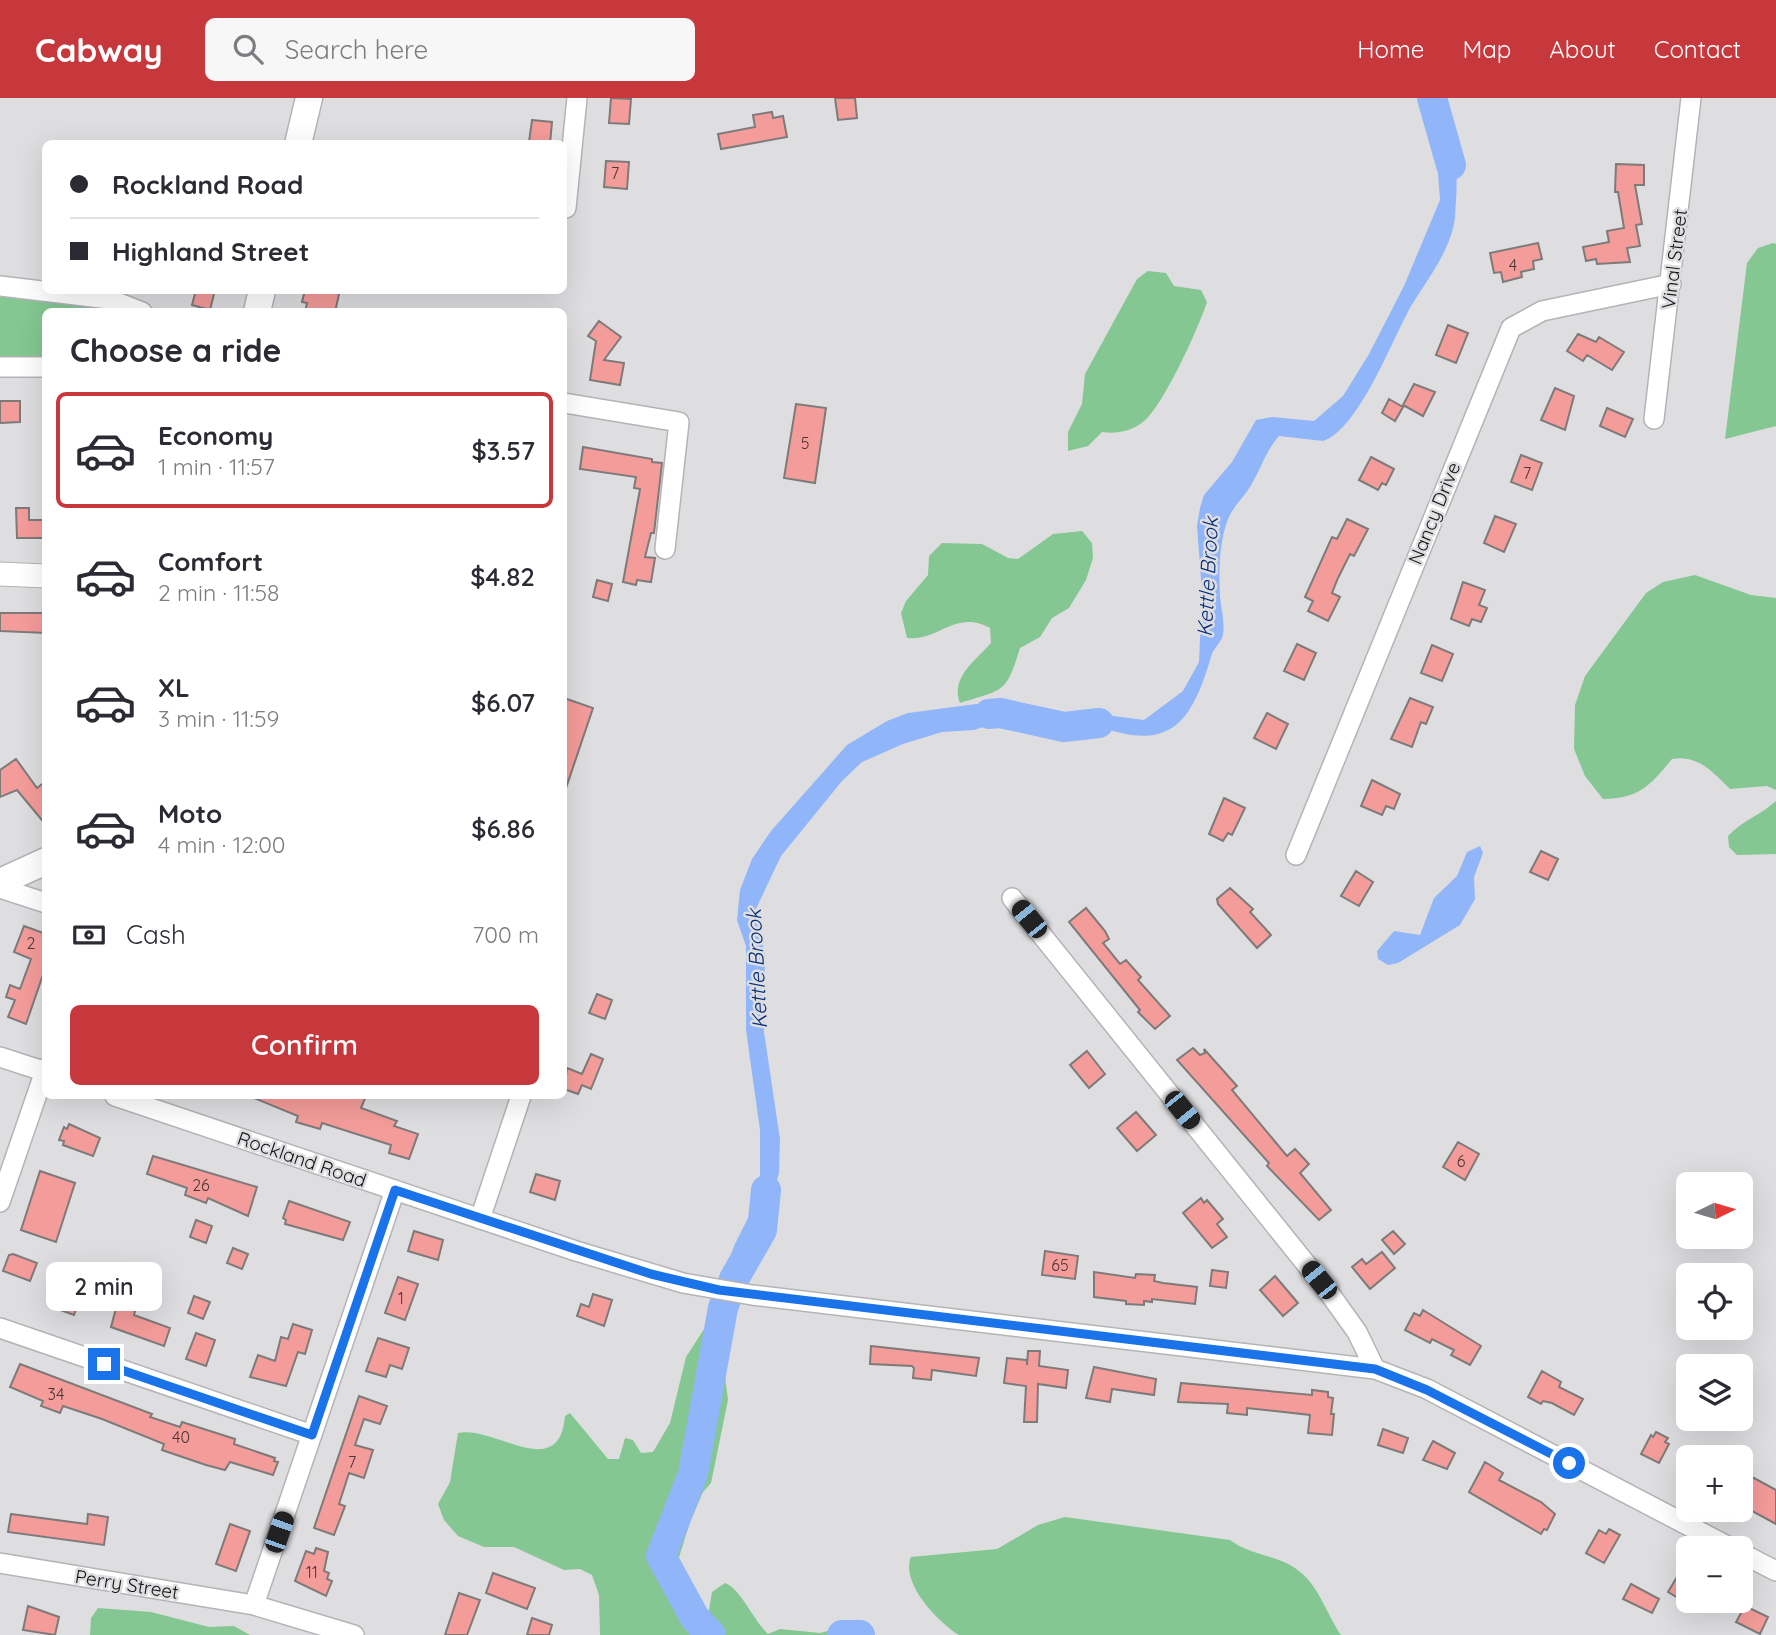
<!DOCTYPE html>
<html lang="en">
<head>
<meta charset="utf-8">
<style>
  :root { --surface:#fff; --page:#f7f7f7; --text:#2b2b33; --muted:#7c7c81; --line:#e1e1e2; --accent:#c7383d }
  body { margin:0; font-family:Quicksand,sans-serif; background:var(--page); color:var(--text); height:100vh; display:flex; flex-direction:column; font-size:26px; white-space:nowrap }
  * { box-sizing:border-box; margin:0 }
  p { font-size:23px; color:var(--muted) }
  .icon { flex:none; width:38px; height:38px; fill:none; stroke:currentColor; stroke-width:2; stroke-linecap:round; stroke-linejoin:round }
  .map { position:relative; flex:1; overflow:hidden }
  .panel { position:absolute; left:42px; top:210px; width:525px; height:791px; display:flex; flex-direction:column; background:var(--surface); border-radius:10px; box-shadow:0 7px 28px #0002 }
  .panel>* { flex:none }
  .banner { position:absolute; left:42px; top:42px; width:525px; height:154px; border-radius:10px; box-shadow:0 7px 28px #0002; display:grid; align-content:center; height:154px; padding:0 28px; background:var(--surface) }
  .needle { width:46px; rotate:85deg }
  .controls { position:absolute; left:1676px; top:1074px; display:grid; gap:14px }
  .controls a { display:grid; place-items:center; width:77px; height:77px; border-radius:10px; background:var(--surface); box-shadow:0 7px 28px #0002; font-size:35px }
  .end { position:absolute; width:32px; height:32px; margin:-16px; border:9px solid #1a73e8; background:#fff; box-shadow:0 0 0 4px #fff }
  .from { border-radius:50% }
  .bubble { position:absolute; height:49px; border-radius:10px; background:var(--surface); box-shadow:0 7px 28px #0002; font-size:23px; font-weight:600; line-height:49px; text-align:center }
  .car { position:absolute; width:21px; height:42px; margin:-21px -10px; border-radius:9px; box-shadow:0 0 5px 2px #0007; background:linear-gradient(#222 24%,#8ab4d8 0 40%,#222 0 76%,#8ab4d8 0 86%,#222 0) }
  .banner b { display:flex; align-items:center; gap:24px; height:66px; font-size:26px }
  .banner b+b { border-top:2px solid var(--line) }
  .banner i { width:18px; height:18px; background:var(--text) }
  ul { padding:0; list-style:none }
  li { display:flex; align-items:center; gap:21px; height:116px; margin:0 14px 10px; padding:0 14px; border:4px solid transparent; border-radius:10px }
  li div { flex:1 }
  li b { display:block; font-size:26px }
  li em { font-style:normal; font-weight:600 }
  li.on { border-color:var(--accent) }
  li>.icon { width:63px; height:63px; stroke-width:1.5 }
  h2 { padding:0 28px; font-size:32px; line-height:84px }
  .pay { display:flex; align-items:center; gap:18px; height:77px; padding:0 28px; font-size:26px }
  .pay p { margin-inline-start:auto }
  .cta { display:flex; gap:14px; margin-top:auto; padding:14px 28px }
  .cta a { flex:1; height:80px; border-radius:10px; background:var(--accent); color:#fff; font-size:28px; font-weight:600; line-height:80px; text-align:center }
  header { display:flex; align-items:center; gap:42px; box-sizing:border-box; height:98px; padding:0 35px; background:var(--accent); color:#fff }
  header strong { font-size:33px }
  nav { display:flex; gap:38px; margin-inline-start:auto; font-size:24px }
  .search { width:490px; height:63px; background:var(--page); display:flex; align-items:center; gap:18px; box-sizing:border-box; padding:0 24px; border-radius:10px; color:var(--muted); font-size:26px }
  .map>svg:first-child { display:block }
  .green { fill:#84c792 }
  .water { fill:#90b5f9 }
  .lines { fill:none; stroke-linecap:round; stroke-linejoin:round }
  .river { stroke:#90b5f9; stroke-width:30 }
  .building { fill:#f49c9a; stroke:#7e7a7a; stroke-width:2 }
  .minor-casing { stroke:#b4b4b7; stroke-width:22 }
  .tertiary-casing { stroke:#b4b4b7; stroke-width:25 }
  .secondary-casing { stroke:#b4b4b7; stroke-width:29 }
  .minor { stroke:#fff; stroke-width:19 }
  .tertiary { stroke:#fff; stroke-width:23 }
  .secondary { stroke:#fff; stroke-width:26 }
  .route { stroke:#1a73e8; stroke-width:9 }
  .labels { text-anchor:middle; stroke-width:5; stroke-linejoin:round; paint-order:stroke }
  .number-label { font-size:16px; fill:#4b3536 }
  .street-label { font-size:19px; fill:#131314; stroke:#dedee1 }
  .water-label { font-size:21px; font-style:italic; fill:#08307c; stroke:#dedee1 }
</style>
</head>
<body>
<header>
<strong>Cabway</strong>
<div class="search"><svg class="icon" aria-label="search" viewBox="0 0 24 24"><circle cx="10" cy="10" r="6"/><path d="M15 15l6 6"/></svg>Search here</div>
<nav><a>Home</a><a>Map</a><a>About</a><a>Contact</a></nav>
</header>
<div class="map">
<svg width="1776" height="1537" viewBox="0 0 1776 1537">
  <rect width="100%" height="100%" fill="#dedee1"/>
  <path class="green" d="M1773,145L1776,146V328L1725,341L1747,165L1758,150Z
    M1148,173L1166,175L1174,188L1201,192L1207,204C1199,229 1163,309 1143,324C1130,334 1116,336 1102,334L1088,348L1068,353V334L1082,306L1085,276L1137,181Z
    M0,189L141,213L46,214L45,269H0Z
    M1082,433L1092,445L1093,460L1086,482L1069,510L1052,520L1040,539L1020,550C1006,596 1004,591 960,605C950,580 975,563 991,545L990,530C955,511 938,544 907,540L901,515L906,503L928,477L929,458L942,445L982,446L1008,460L1018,461L1053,436Z
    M1695,477L1751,497L1776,500V692L1767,688L1730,691C1713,674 1697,656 1672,661C1649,689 1639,700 1603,701L1585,678L1574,651L1575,607L1585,578L1646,495L1663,484Z
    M1776,703V756L1737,757L1729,749L1728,738C1743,722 1761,717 1776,703Z
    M710,1222L725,1225L721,1246L728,1302L711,1385L703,1394L690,1424L676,1469L691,1513L702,1521L708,1518L712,1494L725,1485C740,1490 754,1523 768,1536L780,1531L820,1535L858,1525L869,1537H600L599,1497L592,1477L580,1471L564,1472L514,1449H484L458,1438L444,1422L438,1406L450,1384L458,1335C495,1327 559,1386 565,1318L570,1315L608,1361H619L625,1340L633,1342L641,1355L653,1354L670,1325L686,1259Z
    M1065,1419L1230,1442C1251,1458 1279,1457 1299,1473C1319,1488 1327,1517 1341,1537H959C939,1525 900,1485 911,1459L997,1451L1038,1427Z
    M98,1510L151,1514L209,1529L234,1528L250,1537H90L91,1520Z"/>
  <path class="water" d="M1422,0H1432C1437,20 1447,36 1453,55C1459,75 1456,99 1455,119C1452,151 1426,183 1410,210C1392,242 1359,331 1323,343L1279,338C1265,354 1261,371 1250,389C1238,407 1230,410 1224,434C1219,454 1219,478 1220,498C1221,511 1225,523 1223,536C1222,544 1213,550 1211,559C1191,627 1169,654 1098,628L1080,635L1052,639L995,625L974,632L942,634L903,646L862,664L842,683L781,758L754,815L765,856L764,934L780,1041L779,1075L764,1127L737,1175L728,1204L725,1225L710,1222L734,1148L760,1096V1032L746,932V848L737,822L740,792L752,761L771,733L847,647L887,623L908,615L976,606L1052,629L1106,617L1144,622L1183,593L1199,564L1202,494L1197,428L1200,410L1204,397L1232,364L1256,322L1272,319L1314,323L1343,298L1369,256L1404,188L1440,102L1436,47Z
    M1480,748L1483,755L1474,779L1475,801L1460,827L1398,865L1388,867L1378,861L1377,853L1394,833L1420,837L1434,800L1457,778L1467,754Z"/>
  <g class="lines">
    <path class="river" d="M1432,0L1451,67
      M989,616L1000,615L1064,629L1099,625
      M711,1537L695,1520L661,1458L693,1376L723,1210L734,1181L762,1132L766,1092
      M842,1537H860"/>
  </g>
  <path class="building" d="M611,0L631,1L629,26L609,25Z
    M835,0H855L857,20L838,22Z
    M772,14L773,20L783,18L787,39L721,51L718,36L755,29L753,17Z
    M532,22L552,24L550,46L529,44Z
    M606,63L629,64L627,91L604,89Z
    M1616,66L1644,67V87H1635L1642,126L1636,127L1640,148L1627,150L1630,164L1597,166L1596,161L1586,163L1583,149L1609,144L1607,133L1624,130L1618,94H1615Z
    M1538,145L1542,161L1533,163L1534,171L1521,174L1522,179L1503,184L1501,174L1494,175L1490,155Z
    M196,192H215L210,212L192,207Z
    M305,192H340L335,214H305L307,205L302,204Z
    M599,223L621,239L604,262L624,265L620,287L590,282L596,243L588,238Z
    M1448,227L1468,235L1456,265L1436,257Z
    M1578,236L1596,244L1599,239L1624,254L1612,272L1587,257L1583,263L1567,253Z
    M1414,286L1435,294L1423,318L1403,307Z
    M1555,290L1574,298L1565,332L1541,322Z
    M1389,301L1403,309L1395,323L1382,315Z
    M0,303H20V324L0,325Z
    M796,306L826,310L815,385L784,380Z
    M1607,310L1633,321L1625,339L1600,328Z
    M583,349L652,361V364L662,365L654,435H651L645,459L655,460L651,484L637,482L636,487L623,484L640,391L634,390L636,379L580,371Z
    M1521,357L1542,365L1532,392L1511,384Z
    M1371,359L1394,371L1386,387L1382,385L1378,392L1359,382Z
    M16,410H29V422H46V440H17Z
    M1495,418L1516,426L1504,454L1484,445Z
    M1347,421L1368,431L1354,458L1350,456L1338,480L1332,495L1340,499L1328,523L1308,513L1313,503L1305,499L1332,439L1337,441Z
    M597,482L612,486L608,503L593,499Z
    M1463,484L1485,492L1479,507L1487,510L1481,524L1472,521L1469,528L1451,521Z
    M0,515H46V535L0,533Z
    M1297,546L1316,555L1304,582L1284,573Z
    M1432,547L1453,556L1442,583L1421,575Z
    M564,600L593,610L566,690L564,689Z
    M1410,600L1433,609L1426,626L1421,624L1412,649L1391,641Z
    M1267,615L1288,626L1276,651L1254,640Z
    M16,661L37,690L46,683V727L17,692L0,699V672Z
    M1372,682L1400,696L1394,711L1386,708L1382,717L1361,708Z
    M1224,700L1245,710L1232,737L1228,735L1223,743L1209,736Z
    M1541,753L1558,761L1548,782L1530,774Z
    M1356,773L1373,784L1359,808L1341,798Z
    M1230,790L1253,811L1250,814L1271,837L1257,850L1218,806L1217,801Z
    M1086,810L1105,833L1109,841L1103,845L1120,866L1126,862L1141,879L1138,882L1170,918L1155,931L1138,914L1140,912L1069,824Z
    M24,828L46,836V868L26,926L8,919L15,902L6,899L10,887L20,891L31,861L14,854Z
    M597,896L612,902L605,921L589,915Z
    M1193,950L1200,957L1205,955L1204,951L1237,988L1232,992L1287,1058L1295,1051L1309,1066L1300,1075L1331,1112L1319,1122L1267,1068L1269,1065L1177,962Z
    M1087,953L1105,976L1089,990L1070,967Z
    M591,956L603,961L591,991L582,987L578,996L564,991L567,970L582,976Z
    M249,998H366L361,1010L397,1023L394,1028L418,1036L409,1061L389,1055L391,1047L322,1025L320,1031L296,1024L298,1018Z
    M1136,1014L1156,1037L1137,1053L1117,1030Z
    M69,1026L100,1040L93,1058L63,1047L64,1043L59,1042L64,1029L67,1031Z
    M1458,1044L1479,1056L1465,1082L1443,1069Z
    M153,1058L257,1089L248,1118L208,1100L206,1105L185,1097L187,1090L147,1076Z
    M40,1073L75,1085L56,1144L21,1132Z
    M536,1076L560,1083L555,1102L530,1094Z
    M1201,1100L1204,1105L1207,1102L1223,1121L1217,1126L1227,1139L1212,1150L1183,1115Z
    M289,1103L350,1124L343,1142L285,1126L286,1122L283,1120Z
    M196,1122L212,1128L206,1145L190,1139Z
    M414,1133L443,1142L438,1162L408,1153Z
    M1393,1133L1405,1146L1394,1156L1382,1142Z
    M233,1150L248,1156L242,1171L227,1165Z
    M1045,1153L1078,1158L1075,1181L1042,1177Z
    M1382,1154L1395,1170L1370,1191L1352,1169L1362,1161L1366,1166Z
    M13,1156L37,1165L30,1183L3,1173L9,1157Z
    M64,1172L87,1180L74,1217L55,1210Z
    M1212,1172L1228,1174L1226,1190L1210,1188Z
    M1094,1174L1135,1180L1136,1176L1155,1177L1154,1183L1163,1185L1197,1189L1195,1206L1152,1201V1204L1144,1203V1207L1126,1206V1203L1094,1199Z
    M1275,1178L1298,1205L1283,1218L1260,1192Z
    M398,1179L418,1186L405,1222L385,1215Z
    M120,1183L141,1191L134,1217L170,1230L164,1248L111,1229L118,1203L114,1201Z
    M593,1196L612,1202L604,1228L577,1218L581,1206L589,1209Z
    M194,1198L210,1204L203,1221L188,1215Z
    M1423,1212L1481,1248L1470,1267L1451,1257L1454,1252L1432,1241L1430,1245L1405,1232L1414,1215L1420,1218Z
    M293,1226L312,1232L305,1256L298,1254L286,1288L250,1279L258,1257L275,1263L281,1239L288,1241Z
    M196,1235L215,1242L206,1268L186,1261Z
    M378,1240L409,1250L402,1271L390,1267L386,1279L366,1273Z
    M871,1248L979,1260L976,1278L932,1272L931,1282L913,1280L914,1270L912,1268L870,1266Z
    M1028,1253H1040L1039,1268L1068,1272L1066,1290L1038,1286L1037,1324H1024L1026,1288L1004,1285L1007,1260L1027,1262V1267Z
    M20,1266L152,1316L150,1319L180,1329L182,1324L235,1341L234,1346L275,1360L274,1363L278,1364L273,1377L230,1364L225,1372L206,1367L162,1352L164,1346L102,1321L63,1308L60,1315L41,1308L43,1303L10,1289Z
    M1094,1269L1156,1281L1154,1297L1112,1291L1110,1304L1086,1300Z
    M1542,1273L1561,1284L1559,1289L1583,1301L1574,1317L1552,1305L1543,1303L1541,1306L1528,1299Z
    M1181,1285L1312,1297V1292L1328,1294V1299L1333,1300L1331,1316H1334L1332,1337L1308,1335L1310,1317L1247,1310V1317L1227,1315L1228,1306L1178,1304Z
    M359,1298L387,1308L380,1326L364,1321L355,1347L373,1352L364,1380L349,1375L339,1406L345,1408L334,1437L314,1430Z
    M1383,1331L1408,1340L1403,1355L1378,1347Z
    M1656,1334L1668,1340L1665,1344L1669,1346L1659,1365L1641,1356L1651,1337L1653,1339Z
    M1433,1343L1455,1355L1447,1371L1423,1362Z
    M1485,1364L1503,1375L1499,1382L1541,1404L1555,1416L1547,1432L1544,1431L1541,1436L1469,1394Z
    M1741,1373L1776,1392V1426L1741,1407Z
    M11,1416L87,1426L88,1416L108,1419L104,1447L8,1434Z
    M230,1426L250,1433L236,1473L216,1466Z
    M1609,1431L1620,1437L1604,1465L1586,1455L1599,1432L1606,1436Z
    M316,1450L328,1454L324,1473L329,1475L327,1481L332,1483L326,1498L295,1483L306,1453L314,1456Z
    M1680,1474L1689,1479V1497L1685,1504L1668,1494Z
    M493,1475L535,1490L527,1511L486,1495Z
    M1631,1486L1659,1501L1652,1515L1623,1501Z
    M459,1495L480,1502L467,1537H445Z
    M28,1508L59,1519L55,1537L23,1532Z
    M1745,1508L1768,1519L1760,1536L1736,1524Z
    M532,1520L552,1527L549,1537H527Z"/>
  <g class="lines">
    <defs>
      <path id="minor" d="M566,110L577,0
        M0,188L109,201L142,214
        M0,269H46
        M564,305L679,324L665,451
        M1654,321L1691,0
        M1296,757L1511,230L1542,213L1671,186
        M0,790L46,805
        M1012,800L1327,1192L1357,1234L1375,1271
        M0,959L46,974
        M115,998L576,1153L683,1185L752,1197L1375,1271L1427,1291L1733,1451
        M0,1104L46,970
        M480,1121L521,998
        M0,1230L312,1337
        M1741,1455L1776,1473
        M0,1465L254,1507L354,1537
        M254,1507L395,1092"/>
      <path id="tertiary" d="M0,476L46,478"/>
      <path id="secondary" d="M298,46L309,0
        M257,214L262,192
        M0,784L46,763"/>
    </defs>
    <use href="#minor" class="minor-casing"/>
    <use href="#tertiary" class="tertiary-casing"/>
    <use href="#secondary" class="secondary-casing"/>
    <use href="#minor" class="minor"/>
    <use href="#tertiary" class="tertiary"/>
    <use href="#secondary" class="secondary"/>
  </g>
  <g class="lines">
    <path class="route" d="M104,1266L312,1337L395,1092L651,1176L719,1192L1375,1271L1427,1292L1569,1365"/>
  </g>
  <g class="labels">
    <g class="number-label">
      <text x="615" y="81">7</text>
      <text x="1513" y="173">4</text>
      <text x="805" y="351">5</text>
      <text x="1527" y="381">7</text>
      <text x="31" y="851">2</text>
      <text x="1461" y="1069">6</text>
      <text x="201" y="1093">26</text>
      <text x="1060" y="1173">65</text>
      <text x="401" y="1206">1</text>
      <text x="56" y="1302">34</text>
      <text x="181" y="1345">40</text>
      <text x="352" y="1370">7</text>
      <text x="312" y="1480">11</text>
    </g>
    <g class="street-label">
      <text transform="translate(1674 161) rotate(-83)" y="7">Vinal Street</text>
      <text transform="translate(1434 415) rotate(-68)" y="7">Nancy Drive</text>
      <text transform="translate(302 1061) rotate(19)" y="7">Rockland Road</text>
      <text transform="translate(127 1486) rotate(9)" y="7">Perry Street</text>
    </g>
    <g class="water-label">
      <text transform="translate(1208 479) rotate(-87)" y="7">Kettle Brook</text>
      <text transform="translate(757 871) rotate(-93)" y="7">Kettle Brook</text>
    </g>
  </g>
</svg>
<div class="controls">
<a><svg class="needle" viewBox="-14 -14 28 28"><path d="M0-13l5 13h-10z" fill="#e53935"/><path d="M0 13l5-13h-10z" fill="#7c7c81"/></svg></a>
<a><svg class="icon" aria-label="locate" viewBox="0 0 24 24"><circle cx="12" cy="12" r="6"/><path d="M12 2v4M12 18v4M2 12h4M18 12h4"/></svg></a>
<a><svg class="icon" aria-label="layers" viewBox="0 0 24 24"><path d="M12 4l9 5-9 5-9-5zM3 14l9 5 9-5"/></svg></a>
<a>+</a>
<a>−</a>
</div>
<i class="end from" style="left:1569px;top:1365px"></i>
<i class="end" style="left:104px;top:1266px"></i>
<div class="bubble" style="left:46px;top:1164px;width:116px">2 min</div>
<i class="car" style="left:1029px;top:821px;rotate:321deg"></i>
<i class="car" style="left:1182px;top:1012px;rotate:141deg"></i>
<i class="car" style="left:1319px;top:1182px;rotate:321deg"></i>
<i class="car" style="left:279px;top:1434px;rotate:19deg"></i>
<div class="banner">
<b><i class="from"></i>Rockland Road</b>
<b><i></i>Highland Street</b>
</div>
<section class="panel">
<h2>Choose a ride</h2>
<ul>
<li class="on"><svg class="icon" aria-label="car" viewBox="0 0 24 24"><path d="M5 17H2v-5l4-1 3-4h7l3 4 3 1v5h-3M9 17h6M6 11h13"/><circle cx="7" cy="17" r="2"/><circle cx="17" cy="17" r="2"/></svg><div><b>Economy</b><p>1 min · 11:57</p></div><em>$3.57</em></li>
<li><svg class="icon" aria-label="car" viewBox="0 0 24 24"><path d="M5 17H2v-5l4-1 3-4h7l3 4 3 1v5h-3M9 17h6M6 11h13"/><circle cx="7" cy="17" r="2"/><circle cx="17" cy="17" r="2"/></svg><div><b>Comfort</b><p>2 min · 11:58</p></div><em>$4.82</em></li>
<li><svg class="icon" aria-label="car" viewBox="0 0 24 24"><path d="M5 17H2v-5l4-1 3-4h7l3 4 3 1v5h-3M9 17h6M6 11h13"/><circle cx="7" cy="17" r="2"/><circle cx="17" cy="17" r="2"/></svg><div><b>XL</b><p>3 min · 11:59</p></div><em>$6.07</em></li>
<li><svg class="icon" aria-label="car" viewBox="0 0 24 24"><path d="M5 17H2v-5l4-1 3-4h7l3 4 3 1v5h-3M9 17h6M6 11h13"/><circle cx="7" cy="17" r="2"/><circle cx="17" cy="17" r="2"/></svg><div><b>Moto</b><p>4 min · 12:00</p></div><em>$6.86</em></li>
</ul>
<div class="pay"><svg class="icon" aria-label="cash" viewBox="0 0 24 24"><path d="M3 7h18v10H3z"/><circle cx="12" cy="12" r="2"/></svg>Cash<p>700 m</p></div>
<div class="cta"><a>Confirm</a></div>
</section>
</div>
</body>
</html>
